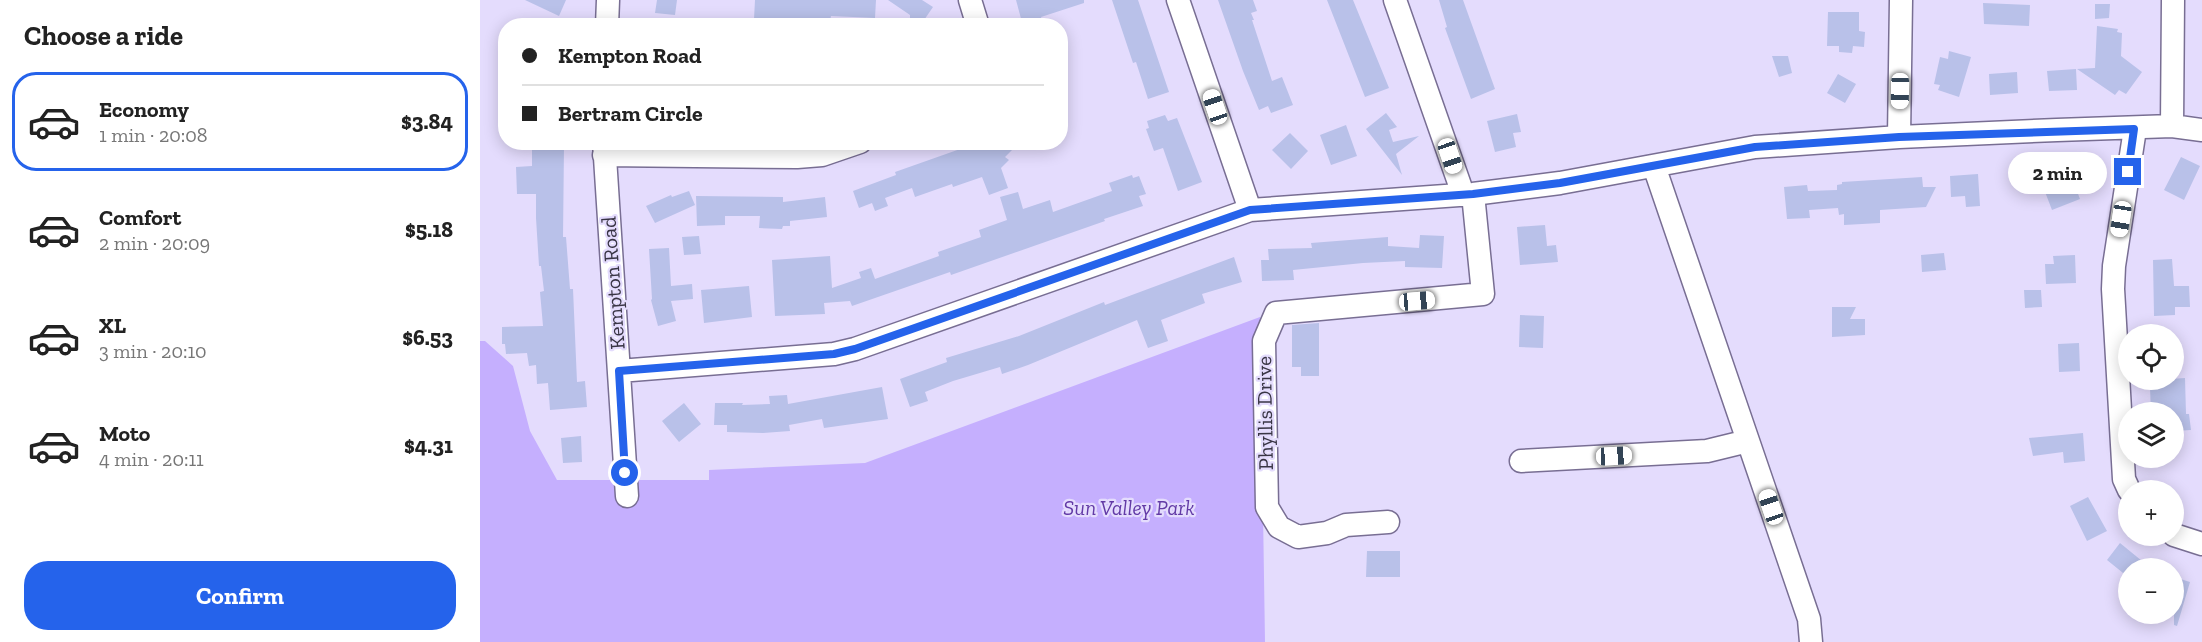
<!DOCTYPE html>
<html lang="en">
<head>
<meta charset="utf-8">
<style>
  :root { --surface:#fff; --page:#f2f2f2; --text:#222; --muted:#767676; --line:#e0e0e0; --accent:#2563eb }
  body { margin:0; font-family:"Zilla Slab",serif; background:var(--page); color:var(--text); height:100vh; display:flex; flex-direction:column; font-size:22px; white-space:nowrap }
  * { box-sizing:border-box; margin:0 }
  p { font-size:20px; color:var(--muted) }
  .icon { flex:none; width:33px; height:33px; fill:none; stroke:currentColor; stroke-width:2; stroke-linecap:round; stroke-linejoin:round }
  .map { position:relative; flex:1; overflow:hidden }
  .side { display:flex; flex-direction:column; background:var(--surface); width:480px }
  .side>* { flex:none }
  .guide { position:absolute; left:18px; top:18px; width:570px; height:132px; border-radius:24px; box-shadow:0 3px 15px #0003; display:grid; align-content:center; height:132px; padding:0 24px; background:var(--surface) }
  .buttons { position:absolute; left:1638px; top:324px; display:grid; gap:12px }
  .buttons a { display:grid; place-items:center; width:66px; height:66px; border-radius:50%; background:var(--surface); box-shadow:0 3px 15px #0003; font-size:30px }
  .end { position:absolute; width:27px; height:27px; margin:-14px; border:8px solid #2563eb; background:#fff; box-shadow:0 0 0 3px #fff }
  .from { border-radius:50% }
  .bubble { position:absolute; height:42px; border-radius:21px; background:var(--surface); box-shadow:0 3px 15px #0003; font-size:20px; font-weight:700; line-height:42px; text-align:center }
  .car { position:absolute; width:18px; height:36px; margin:-18px -9px; border-radius:8px; box-shadow:0 0 4px 2px #0007; background:linear-gradient(#fff 24%,#345 0 40%,#fff 0 76%,#345 0 86%,#fff 0) }
  .guide b { display:flex; align-items:center; gap:21px; height:57px; font-size:22px }
  .guide b+b { border-top:2px solid var(--line) }
  .guide i { width:15px; height:15px; background:var(--text) }
  ul { padding:0; list-style:none }
  li { display:flex; align-items:center; gap:18px; height:99px; margin:0 12px 9px; padding:0 12px; border:3px solid transparent; border-radius:24px }
  li div { flex:1 }
  li b { display:block; font-size:22px }
  li em { font-style:normal; font-weight:700 }
  li.active { border-color:var(--accent) }
  li>.icon { width:54px; height:54px; stroke-width:1.5 }
  h2 { padding:0 24px; font-size:27px; line-height:72px }
  .button { display:flex; gap:12px; margin-top:auto; padding:12px 24px }
  .button a { flex:1; height:69px; border-radius:24px; background:var(--accent); color:#fff; font-size:24px; font-weight:700; line-height:69px; text-align:center }
  main { display:flex; flex:1; min-height:0 }
  .map>svg:first-child { display:block }
  .green { fill:#c5affe }
  .building { fill:#b9c1e9 }
  .lines { fill:none; stroke-linecap:round; stroke-linejoin:round }
  .minor-casing { stroke:#786e93; stroke-width:25 }
  .minor { stroke:#fff; stroke-width:22 }
  .route { stroke:#2563eb; stroke-width:8 }
  .labels { text-anchor:middle; stroke-width:4.5; stroke-linejoin:round; paint-order:stroke }
  .street-label { font-size:21px; fill:#393545; stroke:#e4dcfd }
  .park-label { font-size:21px; font-style:italic; fill:#623aa6; stroke:#e4dcfd }
</style>
</head>
<body>
<main>
<section class="side">
<h2>Choose a ride</h2>
<ul>
<li class="active"><svg class="icon" aria-label="car" viewBox="0 0 24 24"><path d="M5 17H2v-5l4-1 3-4h7l3 4 3 1v5h-3M9 17h6M6 11h13"/><circle cx="7" cy="17" r="2"/><circle cx="17" cy="17" r="2"/></svg><div><b>Economy</b><p>1 min · 20:08</p></div><em>$3.84</em></li>
<li><svg class="icon" aria-label="car" viewBox="0 0 24 24"><path d="M5 17H2v-5l4-1 3-4h7l3 4 3 1v5h-3M9 17h6M6 11h13"/><circle cx="7" cy="17" r="2"/><circle cx="17" cy="17" r="2"/></svg><div><b>Comfort</b><p>2 min · 20:09</p></div><em>$5.18</em></li>
<li><svg class="icon" aria-label="car" viewBox="0 0 24 24"><path d="M5 17H2v-5l4-1 3-4h7l3 4 3 1v5h-3M9 17h6M6 11h13"/><circle cx="7" cy="17" r="2"/><circle cx="17" cy="17" r="2"/></svg><div><b>XL</b><p>3 min · 20:10</p></div><em>$6.53</em></li>
<li><svg class="icon" aria-label="car" viewBox="0 0 24 24"><path d="M5 17H2v-5l4-1 3-4h7l3 4 3 1v5h-3M9 17h6M6 11h13"/><circle cx="7" cy="17" r="2"/><circle cx="17" cy="17" r="2"/></svg><div><b>Moto</b><p>4 min · 20:11</p></div><em>$4.31</em></li>
</ul>
<div class="button"><a>Confirm</a></div>
</section>
<div class="map">
<svg width="1722" height="642" viewBox="0 0 1722 642">
  <rect width="100%" height="100%" fill="#e4dcfd"/>
  <path class="green" d="M780,317L785,642H0V341H5L33,366L50,431L77,480H229V470L385,463Z"/>
  <path class="building" d="M45,0H86L79,16Z
    M177,0H197L195,15L175,13Z
    M275,0H396L395,18L351,16L350,21L274,19Z
    M408,0H442L453,7L440,26H430V15Z
    M536,0H604V3L561,17L564,26H543Z
    M632,0H658L689,92L668,99L656,62L653,63Z
    M738,0H773L777,11L771,13L774,20H772L792,81L802,77L813,105L791,113L788,106L779,110L763,71Z
    M847,0H873L909,88L885,97Z
    M959,0H983L1015,89L991,99L965,28L967,27Z
    M1503,3L1550,5L1549,26L1504,24Z
    M1615,4H1630L1629,18L1615,19Z
    M1348,12H1379V31L1385,32L1384,47L1373,46L1372,53L1359,52V46H1347Z
    M1617,26L1638,29L1637,32L1642,33L1641,56L1662,72L1646,94L1639,90L1635,95L1597,69L1615,68Z
    M1469,51L1491,57L1479,97L1458,90L1460,85L1454,84L1460,57L1468,59Z
    M1292,56H1308L1312,73L1299,77Z
    M1596,69L1597,90L1569,91L1567,71Z
    M1537,72L1538,93L1510,95L1509,74Z
    M1358,74L1376,84L1365,103L1347,93Z
    M906,113L917,127L909,130L913,142L939,136L916,154L922,175L886,129Z
    M1037,114L1041,132L1033,133L1036,147L1015,152L1007,121Z
    M685,115L688,121L697,118L722,182L698,191L683,148L674,151L666,129L669,128L667,121Z
    M866,125L877,156L851,165L840,135Z
    M810,133L828,151L811,169L792,150Z
    M55,142H74V147L84,146L83,237H86L90,289H93L97,382L105,381L107,407L70,410L68,383L57,384L56,365L49,366L47,353L26,354L25,344H22V327L63,326L60,292L64,291L61,266H59L56,218V194H37L36,167L52,166V148H55Z
    M500,142H540L525,157L529,160L521,168L528,188L509,195L502,177L473,187L472,184L435,197L432,188L405,198L408,206L395,211L392,203L379,208L373,191L416,175L415,172Z
    M1701,157L1720,166L1704,200L1684,190Z
    M1590,173L1600,199L1572,210L1562,184Z
    M1498,174L1500,206L1486,207L1485,196L1471,197L1470,176Z
    M652,175L653,178L659,176L666,194L659,196L663,206L624,219L625,221L471,275L470,272L372,306L370,301L344,303L345,314L295,316L292,260L350,256L352,288L381,278L379,272L391,268L395,279L459,256L458,252L501,237L499,230L527,220L520,197L538,192L543,209L570,200L573,212L632,191L629,183Z
    M1442,177L1443,187H1456L1446,207L1400,210V223L1364,225V214L1359,215L1358,208L1329,210L1330,218L1307,219L1304,187L1327,185L1328,191L1357,190V185L1362,184V182Z
    M209,191L215,205L175,223L166,206L191,195L192,197Z
    M216,196L303,197V202L345,197L347,217L310,221V226H303L302,229L279,228L280,216H245V225L217,226Z
    M1065,225L1067,246L1076,245L1078,262L1040,265L1037,227Z
    M940,235L964,236L962,268L925,267V261L883,263L813,270L814,280L782,281L781,260H789L788,249L832,248L831,243L908,237V246L939,248Z
    M219,236L221,254L204,255L202,237Z
    M189,248L191,286L212,284L213,299L191,301L196,321L178,326L171,300L172,299L169,249Z
    M1464,253L1466,270L1442,272L1441,255Z
    M1595,255L1596,283L1566,284L1565,264H1574L1573,256Z
    M754,257L762,282L722,294L725,303L681,320L688,341L668,348L657,320L548,365L522,374L520,367L473,381L445,392L448,401L430,407L420,379L467,362L466,358L539,336L624,302L625,305Z
    M1692,259L1694,286H1709L1710,307H1695V315L1674,316L1673,260Z
    M269,286L272,317L224,323L221,290Z
    M1544,290H1561L1562,307L1545,308Z
    M1352,307H1376L1370,319H1385V335L1352,337Z
    M1040,315L1064,316L1063,348L1039,347Z
    M839,323V376H821V367H812V325Z
    M1599,343L1600,371L1579,372L1578,344Z
    M1705,378L1706,414H1709L1711,430L1694,431V412H1671L1670,388L1676,387V380Z
    M402,387L408,419L344,428L342,419L309,425L310,431L283,433L247,432V425H234L235,403H263L262,405L290,404L289,396L307,395L308,404Z
    M204,403L221,424L199,442L182,421Z
    M1603,433L1605,461L1584,463L1583,452L1553,456L1549,438Z
    M101,436L102,462L83,463L81,438Z
    M1608,497L1627,531L1607,541L1590,506Z
    M1640,543L1662,561L1656,568H1648V577L1627,560Z
    M887,551H920V577H886Z
    M1694,577L1710,582L1697,626L1694,625Z"/>
  <g class="lines">
    <defs>
      <path id="minor" d="M490,0L498,26
        M698,0L770,210
        M915,0L983,194
        M127,26L128,0
        M1692,126L1693,0
        M1419,137L1421,0
        M124,142L147,496
        M124,155L317,157L342,155L380,142
        M1174,166L1329,619L1331,642
        M139,371L354,354L375,349L770,210L993,194L1080,183L1275,147L1419,137L1577,130L1692,126L1722,130
        M1041,461L1227,451L1268,441
        M1649,490L1644,479L1633,289L1634,266L1655,129
        M908,522L866,525L847,533L818,537L799,527L787,507L784,341L796,313L1003,294L993,194
        M1694,535L1722,544"/>
    </defs>
    <use href="#minor" class="minor-casing"/>
    <use href="#minor" class="minor"/>
  </g>
  <g class="lines">
    <path class="route" d="M145,473L139,371L354,354L375,349L770,210L993,194L1080,183L1275,147L1419,137L1654,129L1648,172"/>
  </g>
  <g class="labels">
    <g class="street-label">
      <text transform="translate(133 283) rotate(-94)" y="7">Kempton Road</text>
      <text transform="translate(785 413) rotate(-91)" y="7">Phyllis Drive</text>
    </g>
    <g class="park-label">
      <text x="649" y="515">Sun Valley Park</text>
    </g>
  </g>
</svg>
<div class="buttons">
<a><svg class="icon" aria-label="locate" viewBox="0 0 24 24"><circle cx="12" cy="12" r="6"/><path d="M12 2v4M12 18v4M2 12h4M18 12h4"/></svg></a>
<a><svg class="icon" aria-label="layers" viewBox="0 0 24 24"><path d="M12 4l9 5-9 5-9-5zM3 14l9 5 9-5"/></svg></a>
<a>+</a>
<a>−</a>
</div>
<i class="end from" style="left:145px;top:473px"></i>
<i class="end" style="left:1648px;top:172px"></i>
<div class="bubble" style="left:1528px;top:152px;width:99px">2 min</div>
<i class="car" style="left:1420px;top:91px;rotate:181deg"></i>
<i class="car" style="left:735px;top:107px;rotate:341deg"></i>
<i class="car" style="left:970px;top:156px;rotate:161deg"></i>
<i class="car" style="left:1641px;top:219px;rotate:189deg"></i>
<i class="car" style="left:937px;top:301px;rotate:85deg"></i>
<i class="car" style="left:1134px;top:456px;rotate:87deg"></i>
<i class="car" style="left:1291px;top:507px;rotate:341deg"></i>
<div class="guide">
<b><i class="from"></i>Kempton Road</b>
<b><i></i>Bertram Circle</b>
</div>
</div>
</main>
</body>
</html>
